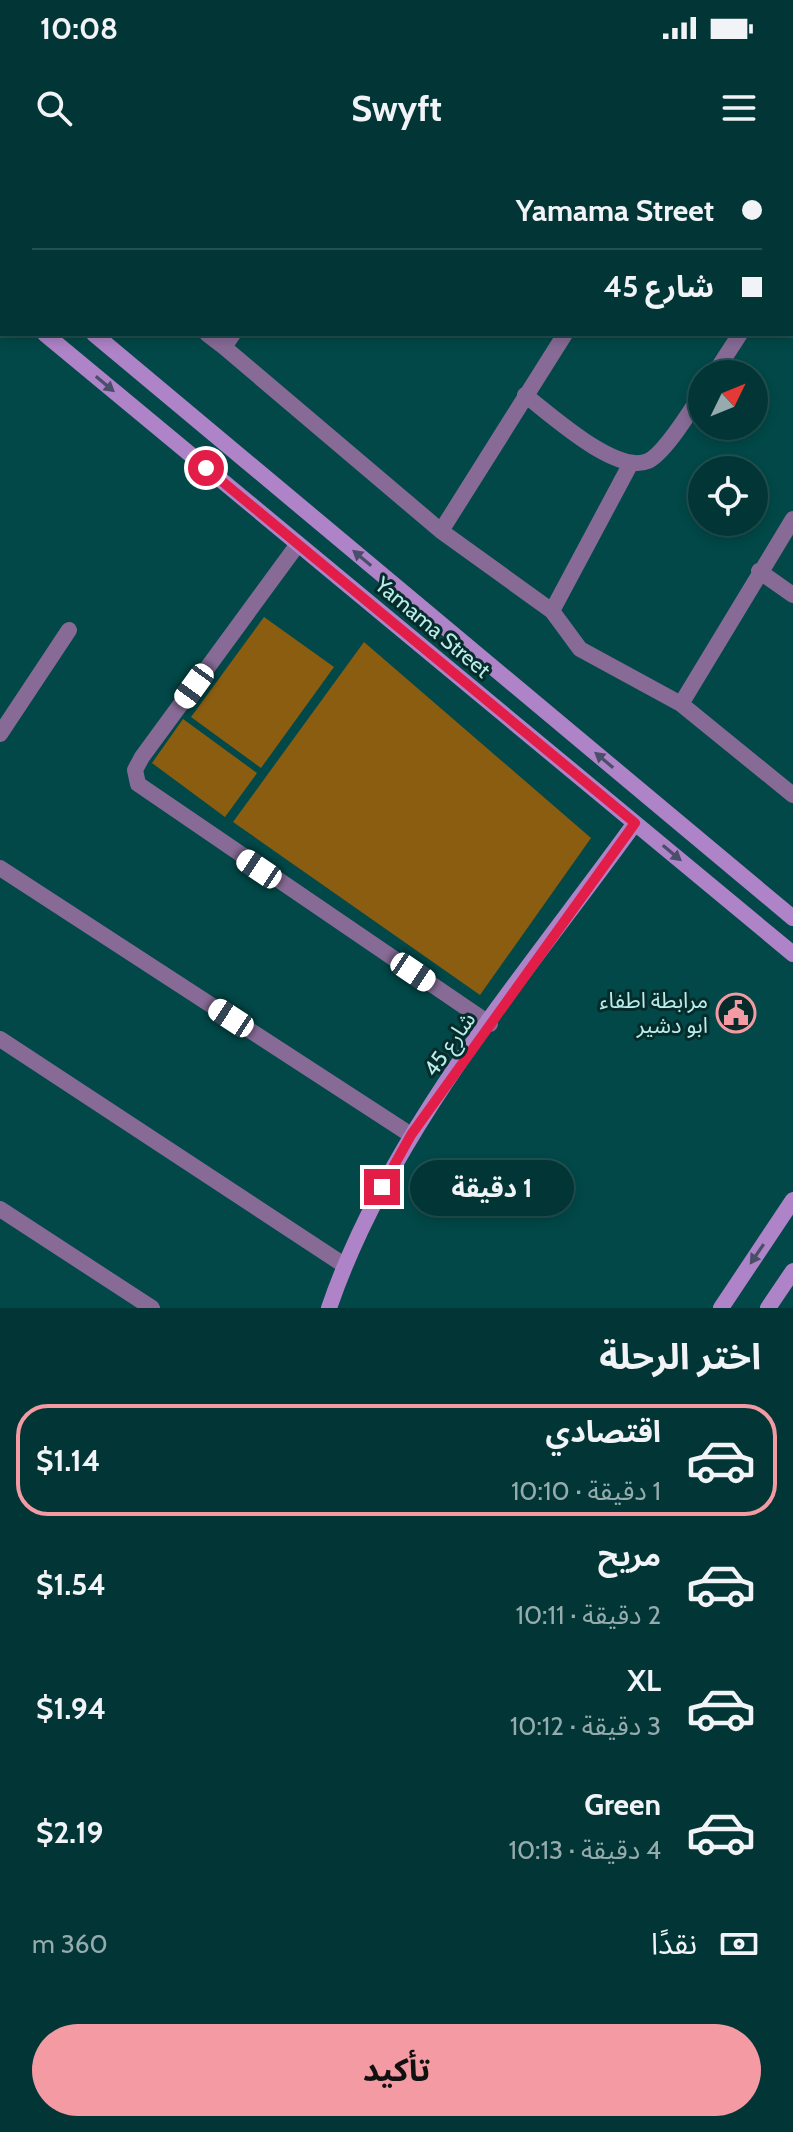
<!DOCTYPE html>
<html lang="ar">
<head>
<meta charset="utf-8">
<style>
  :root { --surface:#023636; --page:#0c3e3e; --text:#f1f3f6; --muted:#96abad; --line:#235051; --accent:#f49aa3 }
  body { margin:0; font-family:Cabin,"Noto Sans Arabic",sans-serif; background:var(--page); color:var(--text); direction:rtl; height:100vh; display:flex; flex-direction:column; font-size:30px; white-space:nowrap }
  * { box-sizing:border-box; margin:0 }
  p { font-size:26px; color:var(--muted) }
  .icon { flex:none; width:44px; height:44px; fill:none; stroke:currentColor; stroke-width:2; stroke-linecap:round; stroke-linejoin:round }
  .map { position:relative; height:1148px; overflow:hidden; direction:ltr }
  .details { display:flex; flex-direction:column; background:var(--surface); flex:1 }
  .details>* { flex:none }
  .banner { position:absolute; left:0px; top:0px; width:794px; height:176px; box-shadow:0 4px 12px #0003,0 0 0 2px var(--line); direction:rtl; display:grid; align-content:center; height:176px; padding:0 32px; background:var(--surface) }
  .needle { width:52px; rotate:47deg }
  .tools { position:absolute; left:688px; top:200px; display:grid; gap:16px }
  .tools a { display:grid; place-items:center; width:80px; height:80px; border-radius:50%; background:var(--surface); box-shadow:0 4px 12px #0003,0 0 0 2px var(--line); font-size:40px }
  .end { position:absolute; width:36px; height:36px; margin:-18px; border:10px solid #e11d48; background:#fff; box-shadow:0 0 0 4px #fff }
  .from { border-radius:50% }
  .bubble { position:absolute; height:56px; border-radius:28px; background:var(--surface); box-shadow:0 4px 12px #0003,0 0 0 2px var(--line); font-size:26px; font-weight:700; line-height:56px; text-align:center; direction:rtl }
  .car { position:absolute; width:24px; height:48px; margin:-24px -12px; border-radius:10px; box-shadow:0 0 6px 2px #0007; background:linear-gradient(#fff 24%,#345 0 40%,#fff 0 76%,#345 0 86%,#fff 0) }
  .banner b { display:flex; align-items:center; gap:28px; height:76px; font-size:30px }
  .banner b+b { border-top:2px solid var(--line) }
  .banner i { width:20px; height:20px; background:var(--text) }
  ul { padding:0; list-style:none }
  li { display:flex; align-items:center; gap:24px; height:112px; margin:0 16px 12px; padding:0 16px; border:4px solid transparent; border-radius:32px }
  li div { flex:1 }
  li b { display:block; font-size:30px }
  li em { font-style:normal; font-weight:700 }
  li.current { border-color:var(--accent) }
  li>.icon { width:72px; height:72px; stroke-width:1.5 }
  h2 { padding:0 32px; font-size:36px; line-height:96px }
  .pay { display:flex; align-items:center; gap:20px; height:88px; padding:0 32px; font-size:30px }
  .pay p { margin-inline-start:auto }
  .primary-button { display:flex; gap:16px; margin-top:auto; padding:16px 32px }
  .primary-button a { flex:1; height:92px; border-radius:48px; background:var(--accent); color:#111; font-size:32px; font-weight:700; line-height:92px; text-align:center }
  .status { display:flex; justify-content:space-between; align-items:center; height:56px; padding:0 40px; background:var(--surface); direction:ltr }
  .status svg { height:22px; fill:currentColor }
  header { display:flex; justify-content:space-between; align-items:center; height:104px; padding:0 32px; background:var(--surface); font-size:36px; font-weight:700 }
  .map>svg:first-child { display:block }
  .pitch { fill:#8b5d11 }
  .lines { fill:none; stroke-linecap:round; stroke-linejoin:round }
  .street { stroke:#876b96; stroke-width:16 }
  .secondary { stroke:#af83c7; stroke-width:16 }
  .oneway { fill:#494e69 }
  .route { stroke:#e11d48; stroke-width:10 }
  .labels { text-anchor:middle; stroke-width:6; stroke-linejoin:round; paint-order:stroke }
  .street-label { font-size:22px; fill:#baecea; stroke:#052b2b }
  .poi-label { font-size:22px; fill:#baecea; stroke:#052b2b; text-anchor:end }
</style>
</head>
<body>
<div class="status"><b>10:08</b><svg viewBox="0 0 49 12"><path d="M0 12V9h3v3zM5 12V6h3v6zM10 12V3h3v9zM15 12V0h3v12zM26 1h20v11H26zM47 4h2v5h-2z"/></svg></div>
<header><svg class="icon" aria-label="menu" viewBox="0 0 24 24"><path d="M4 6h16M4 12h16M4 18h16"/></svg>Swyft<svg class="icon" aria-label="search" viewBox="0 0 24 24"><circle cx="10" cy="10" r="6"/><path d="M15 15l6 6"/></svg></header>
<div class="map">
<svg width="793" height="1148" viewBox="0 0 793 1148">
  <rect width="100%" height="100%" fill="#024848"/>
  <path class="pitch" d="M264,457L334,507L261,608L191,557Z
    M364,482L591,678L480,835L233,662Z
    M183,559L257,613L225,657L152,603Z"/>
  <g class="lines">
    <path class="street" d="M222,0L224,2
      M588,2V0
      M677,2L679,0
      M0,3L2,4
      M792,92L793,91
      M207,174L224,187L233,174
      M224,187L441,371L552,451L580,489L681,544L793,635
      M714,214L740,174
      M525,235C550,254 616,315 648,301C665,293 691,250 702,233
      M441,371L565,174
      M298,384L142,597L135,610L138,624L490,864
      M759,411L793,435
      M552,451L631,303
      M681,544L793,359
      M0,574L69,470
      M0,708L411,975
      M0,879L344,1105
      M0,1049L152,1148"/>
    <path class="secondary" d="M0,95L2,97
      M0,137L2,139
      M45,174L793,794
      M94,174L793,758
      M329,1148C390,970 526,814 635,663
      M721,1148L793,1040
      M768,1148L793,1111"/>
  </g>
  <defs><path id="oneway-solid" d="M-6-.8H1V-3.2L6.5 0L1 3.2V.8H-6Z" transform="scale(2)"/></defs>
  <g class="oneway">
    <use href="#oneway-solid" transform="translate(105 224) rotate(40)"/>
    <use href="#oneway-solid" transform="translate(362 398) rotate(-140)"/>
    <use href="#oneway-solid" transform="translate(604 600) rotate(-140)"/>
    <use href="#oneway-solid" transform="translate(672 693) rotate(40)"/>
    <use href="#oneway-solid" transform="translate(757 1094) rotate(124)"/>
  </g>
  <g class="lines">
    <path class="route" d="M206,308L635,663L411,975L382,1027"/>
  </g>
  <defs>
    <symbol id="civic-ring" viewBox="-11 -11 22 22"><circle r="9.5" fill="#052b2b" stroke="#f49aa3" stroke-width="1.5"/><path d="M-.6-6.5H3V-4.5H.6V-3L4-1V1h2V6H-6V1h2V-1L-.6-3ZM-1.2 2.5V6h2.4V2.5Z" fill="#f49aa3"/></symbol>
  </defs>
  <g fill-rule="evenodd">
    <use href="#civic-ring" x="714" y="831" width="44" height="44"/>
  </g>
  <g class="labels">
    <g class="street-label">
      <text transform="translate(433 467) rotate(40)" y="8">Yamama Street</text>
      <text transform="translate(449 884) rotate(-55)" y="8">شارع 45</text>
    </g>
    <g class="poi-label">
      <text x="708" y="848">مرابطة اطفاء<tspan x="708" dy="25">ابو دشير</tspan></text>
    </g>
  </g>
</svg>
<div class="tools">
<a><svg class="needle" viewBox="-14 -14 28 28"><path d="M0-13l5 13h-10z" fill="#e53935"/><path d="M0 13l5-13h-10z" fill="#96abad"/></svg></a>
<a><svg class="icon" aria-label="locate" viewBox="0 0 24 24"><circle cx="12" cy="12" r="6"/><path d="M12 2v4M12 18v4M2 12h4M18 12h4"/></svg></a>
</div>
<i class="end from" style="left:206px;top:308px"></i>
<i class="end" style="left:382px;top:1027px"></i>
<div class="bubble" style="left:410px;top:1000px;width:164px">1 دقيقة</div>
<i class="car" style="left:194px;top:526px;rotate:216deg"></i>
<i class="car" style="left:259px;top:709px;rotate:304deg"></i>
<i class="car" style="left:413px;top:812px;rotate:124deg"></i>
<i class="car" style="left:231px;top:858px;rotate:303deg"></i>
<div class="banner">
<b><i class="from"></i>Yamama Street</b>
<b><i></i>شارع 45</b>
</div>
</div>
<section class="details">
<h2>اختر الرحلة</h2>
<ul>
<li class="current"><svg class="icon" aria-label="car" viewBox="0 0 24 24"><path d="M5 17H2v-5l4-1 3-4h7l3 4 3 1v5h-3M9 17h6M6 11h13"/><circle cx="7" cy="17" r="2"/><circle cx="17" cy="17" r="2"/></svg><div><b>اقتصادي</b><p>1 دقيقة · 10:10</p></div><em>$1.14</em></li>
<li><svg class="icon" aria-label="car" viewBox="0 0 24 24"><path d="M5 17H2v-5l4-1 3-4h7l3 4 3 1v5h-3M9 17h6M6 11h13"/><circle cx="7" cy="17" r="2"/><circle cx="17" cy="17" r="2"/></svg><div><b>مريح</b><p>2 دقيقة · 10:11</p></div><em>$1.54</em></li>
<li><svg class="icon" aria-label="car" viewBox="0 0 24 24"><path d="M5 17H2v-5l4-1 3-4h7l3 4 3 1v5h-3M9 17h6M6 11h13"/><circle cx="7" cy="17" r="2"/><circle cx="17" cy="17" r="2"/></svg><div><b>XL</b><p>3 دقيقة · 10:12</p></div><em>$1.94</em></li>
<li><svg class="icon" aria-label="car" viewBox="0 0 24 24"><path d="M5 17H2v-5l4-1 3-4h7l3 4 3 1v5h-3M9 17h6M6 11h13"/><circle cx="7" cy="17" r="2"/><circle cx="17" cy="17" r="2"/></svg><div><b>Green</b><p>4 دقيقة · 10:13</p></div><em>$2.19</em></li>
</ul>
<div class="pay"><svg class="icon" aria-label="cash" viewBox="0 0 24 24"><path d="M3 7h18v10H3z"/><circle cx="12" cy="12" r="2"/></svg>نقدًا<p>360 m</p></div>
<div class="primary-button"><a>تأكيد</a></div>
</section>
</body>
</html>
